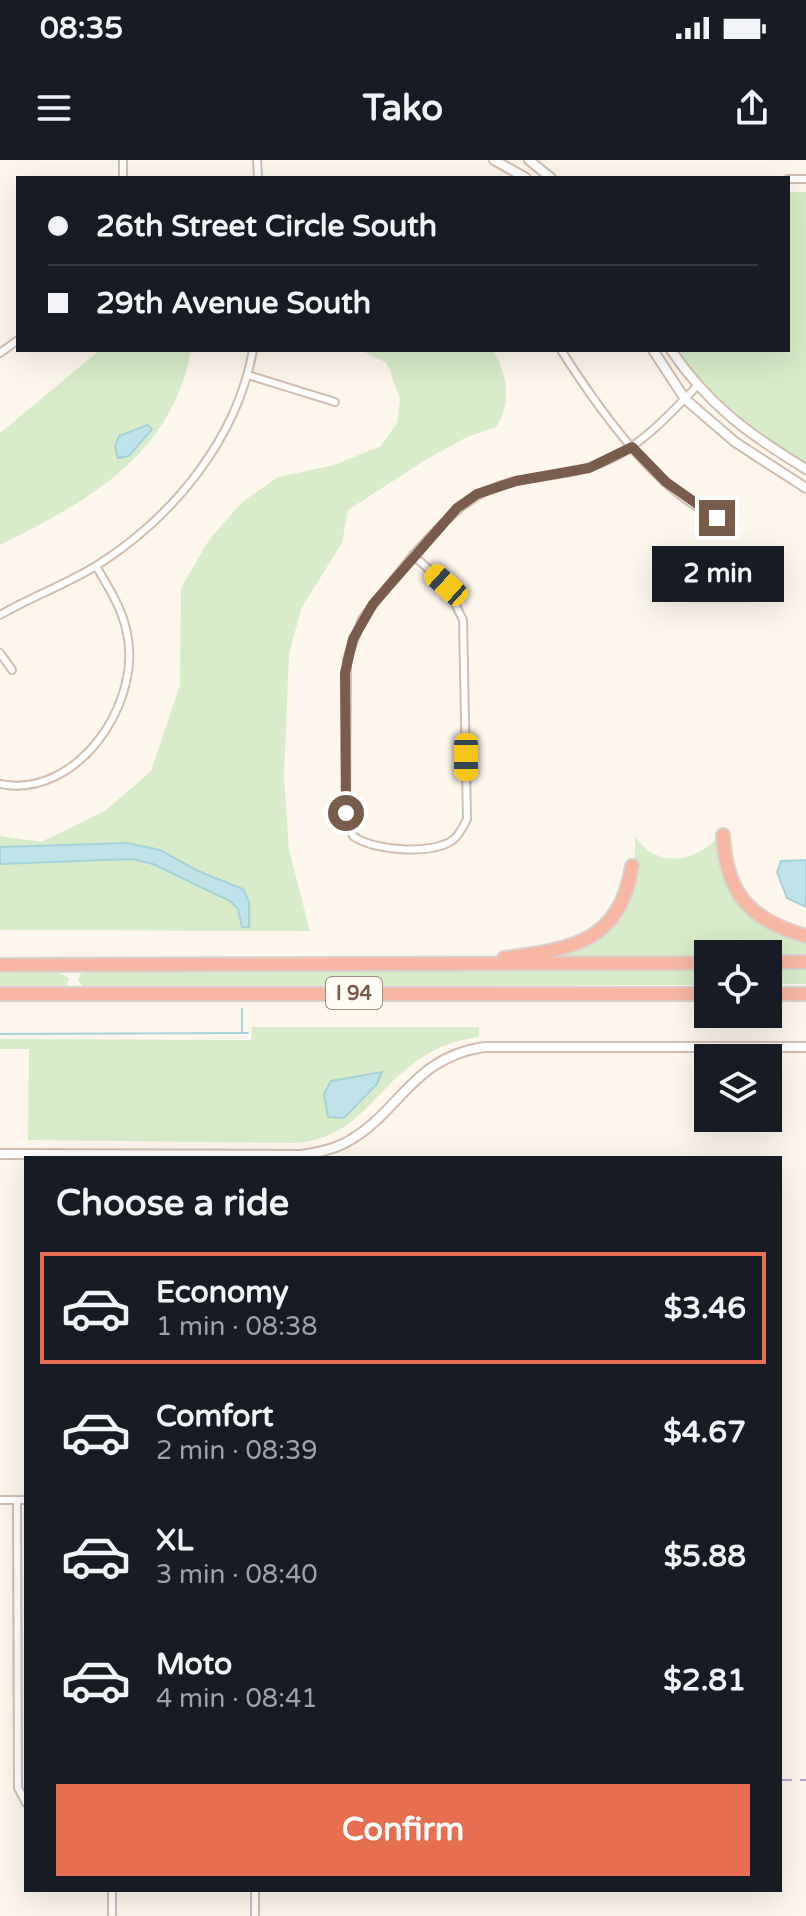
<!DOCTYPE html>
<html lang="en">
<head>
<meta charset="utf-8">
<style>
  :root { --surface:#171b24; --page:#242831; --text:#f1f3f6; --muted:#9ea1a6; --line:#363941; --accent:#e76f51 }
  body { margin:0; font-family:"Varela Round",sans-serif; background:var(--page); color:var(--text); height:100vh; display:flex; flex-direction:column; font-size:30px; white-space:nowrap }
  * { box-sizing:border-box; margin:0 }
  p { font-size:26px; color:var(--muted) }
  .icon { flex:none; width:44px; height:44px; fill:none; stroke:currentColor; stroke-width:2; stroke-linecap:round; stroke-linejoin:round }
  .map { position:relative; flex:1; overflow:hidden }
  .drawer { position:absolute; left:24px; top:996px; width:758px; height:736px; display:flex; flex-direction:column; background:var(--surface); border-radius:0px; box-shadow:0 8px 32px #0002 }
  .drawer>* { flex:none }
  .banner { position:absolute; left:16px; top:16px; width:774px; height:176px; border-radius:0px; box-shadow:0 8px 32px #0002; display:grid; align-content:center; height:176px; padding:0 32px; background:var(--surface) }
  .fabs { position:absolute; left:694px; top:780px; display:grid; gap:16px }
  .fabs a { display:grid; place-items:center; width:88px; height:88px; border-radius:0px; background:var(--surface); box-shadow:0 8px 32px #0002; font-size:40px }
  .end { position:absolute; width:36px; height:36px; margin:-18px; border:10px solid #7a5c4d; background:#fff; box-shadow:0 0 0 4px #fff }
  .from { border-radius:50% }
  .bubble { position:absolute; height:56px; border-radius:0px; background:var(--surface); box-shadow:0 8px 32px #0002; font-size:26px; font-weight:700; line-height:56px; text-align:center }
  .car { position:absolute; width:24px; height:48px; margin:-24px -12px; border-radius:10px; box-shadow:0 0 6px 2px #0007; background:linear-gradient(#f5c518 24%,#345 0 40%,#f5c518 0 76%,#345 0 86%,#f5c518 0) }
  .banner b { display:flex; align-items:center; gap:28px; height:76px; font-size:30px }
  .banner b+b { border-top:2px solid var(--line) }
  .banner i { width:20px; height:20px; background:var(--text) }
  ul { padding:0; list-style:none }
  li { display:flex; align-items:center; gap:24px; height:112px; margin:0 16px 12px; padding:0 16px; border:4px solid transparent; border-radius:0px }
  li div { flex:1 }
  li b { display:block; font-size:30px }
  li em { font-style:normal; font-weight:700 }
  li.selected { border-color:var(--accent) }
  li>.icon { width:72px; height:72px; stroke-width:1.5 }
  h2 { padding:0 32px; font-size:36px; line-height:96px }
  .cta { display:flex; gap:16px; margin-top:auto; padding:16px 32px }
  .cta a { flex:1; height:92px; border-radius:0px; background:var(--accent); color:#fff; font-size:32px; font-weight:700; line-height:92px; text-align:center }
  .status { display:flex; justify-content:space-between; align-items:center; height:56px; padding:0 40px; background:var(--surface); direction:ltr }
  .status svg { height:22px; fill:currentColor }
  header { display:flex; justify-content:space-between; align-items:center; height:104px; padding:0 32px; background:var(--surface); font-size:36px; font-weight:700 }
  .map>svg:first-child { display:block }
  .green { fill:#d8ecc9; fill-rule:evenodd }
  .water { fill:#bfe3e8; stroke:#a5d3da; stroke-width:2 }
  .lines { fill:none; stroke-linecap:round; stroke-linejoin:round }
  .stream { stroke:#a5d3da; stroke-width:2 }
  .minor-casing { stroke:#d1beb0; stroke-width:10 }
  .tertiary-casing { stroke:#d1beb0; stroke-width:12 }
  .motorway-casing { stroke:#dad1cd; stroke-width:16 }
  .minor { stroke:#fff; stroke-width:6 }
  .tertiary { stroke:#fff; stroke-width:8 }
  .motorway { stroke:#f7b7a3; stroke-width:12 }
  .rail { stroke:#b9a8c9; stroke-width:2; stroke-dasharray:12 8; stroke-linecap:butt }
  .route { stroke:#7a5c4d; stroke-width:10 }
  .labels { text-anchor:middle; stroke-width:6; stroke-linejoin:round; paint-order:stroke }
  .shield { fill:#fffaf3; stroke:#a28b7f; stroke-width:2 }
  .shield-label { font-size:20px; font-weight:bold; fill:#7a5c4d }
</style>
</head>
<body>
<div class="status"><b>08:35</b><svg viewBox="0 0 49 12"><path d="M0 12V9h3v3zM5 12V6h3v6zM10 12V3h3v9zM15 12V0h3v12zM26 1h20v11H26zM47 4h2v5h-2z"/></svg></div>
<header><svg class="icon" aria-label="menu" viewBox="0 0 24 24"><path d="M4 6h16M4 12h16M4 18h16"/></svg>Tako<svg class="icon" aria-label="share" viewBox="0 0 24 24"><path d="M12 15V3M7 8l5-5 5 5M5 13v7h14v-7"/></svg></header>
<div class="map">
<svg width="806" height="1756" viewBox="0 0 806 1756">
  <rect width="100%" height="100%" fill="#fdf6ec"/>
  <path class="green" d="M788,32H806V304C758,271 710,240 678,190H788Z
    M100,190H191C172,296 88,341 0,385V273Z
    M361,190H493C507,215 513,241 496,267L467,277L427,299L348,350L342,383L302,447L289,493L284,617L289,690L310,771L0,770V676L41,682L105,651L151,611L180,525L181,428L209,380L242,342L278,317L334,305L381,286L397,263L400,239L387,203Z
    M635,676C656,709 696,703 719,676C717,732 752,769 806,783V795L551,796C565,791 581,791 594,783C634,759 635,718 635,676Z
    M708,808V825L89,827L82,826L78,820L80,814L92,811Z
    M768,808H806V824H768Z
    M0,812H57L69,818L67,826L60,827H0Z
    M252,867H479V877C458,880 439,886 421,898C372,930 360,979 293,983L28,980L29,889H0V879L251,880ZM382,912L377,924L344,958L330,921Z"/>
  <path class="water" d="M148,265L152,269L129,296L118,298L115,287L119,276Z
    M127,683L160,690L198,711L243,729L249,742V767H242L238,749L230,741L153,704L132,699L0,704V687Z
    M806,700V747L787,738L777,712L781,701Z
    M382,912L377,924L344,958L328,957L324,934L331,921Z"/>
  <g class="lines">
    <path class="stream" d="M242,849V871
      M0,874L248,873"/>
    <defs>
      <path id="minor" d="M123,0V18
        M257,0L258,18
        M788,19H806
        M561,190C596,245 667,349 733,362
        M0,193L18,180
        M248,215L335,242
        M413,395L446,425L463,460L467,659C463,667 460,674 453,680C432,695 373,691 353,676L346,653L347,499L362,459Z
        M413,395C444,362 470,330 516,321C547,315 577,314 606,301C641,286 670,254 696,227
        M0,455C32,436 68,424 99,404C173,357 237,279 253,190
        M0,493L12,510
        M0,624C75,639 139,548 128,479C124,451 110,430 96,406
        M0,1340H26
        M17,1340L18,1628L26,1643
        M112,1730V1754
        M255,1730V1756"/>
      <path id="tertiary" d="M494,0L526,18
        M529,0L551,18
        M653,190L685,239L735,282L806,328
        M671,190C708,245 750,275 806,309
        M0,994L301,995C316,993 330,990 343,984C400,955 410,898 484,887H806"/>
      <path id="motorway" d="M723,675C726,734 750,760 806,776
        M504,798C572,789 619,783 632,706
        M768,802H806
        M0,805L708,803
        M0,834H708
        M768,834H806"/>
    </defs>
    <use href="#minor" class="minor-casing"/>
    <use href="#tertiary" class="tertiary-casing"/>
    <use href="#motorway" class="motorway-casing"/>
    <use href="#minor" class="minor"/>
    <use href="#tertiary" class="tertiary"/>
    <use href="#motorway" class="motorway"/>
    <path class="rail" d="M780,1620H806"/>
  </g>
  <g class="lines">
    <path class="route" d="M346,653L345,513L353,479L373,444L457,348L477,334L516,321L589,308L632,287L666,322L717,358"/>
  </g>
  <g class="labels">
    <rect class="shield" x="326" y="817" width="56" height="32" rx="6"/>
    <g class="shield-label">
      <text x="354" y="840">I 94</text>
    </g>
  </g>
</svg>
<div class="fabs">
<a><svg class="icon" aria-label="locate" viewBox="0 0 24 24"><circle cx="12" cy="12" r="6"/><path d="M12 2v4M12 18v4M2 12h4M18 12h4"/></svg></a>
<a><svg class="icon" aria-label="layers" viewBox="0 0 24 24"><path d="M12 4l9 5-9 5-9-5zM3 14l9 5 9-5"/></svg></a>
</div>
<i class="end from" style="left:346px;top:653px"></i>
<i class="end" style="left:717px;top:358px"></i>
<div class="bubble" style="left:652px;top:386px;width:132px">2 min</div>
<i class="car" style="left:446px;top:425px;rotate:312deg"></i>
<i class="car" style="left:466px;top:597px;rotate:180deg"></i>
<div class="banner">
<b><i class="from"></i>26th Street Circle South</b>
<b><i></i>29th Avenue South</b>
</div>
<section class="drawer">
<h2>Choose a ride</h2>
<ul>
<li class="selected"><svg class="icon" aria-label="car" viewBox="0 0 24 24"><path d="M5 17H2v-5l4-1 3-4h7l3 4 3 1v5h-3M9 17h6M6 11h13"/><circle cx="7" cy="17" r="2"/><circle cx="17" cy="17" r="2"/></svg><div><b>Economy</b><p>1 min · 08:38</p></div><em>$3.46</em></li>
<li><svg class="icon" aria-label="car" viewBox="0 0 24 24"><path d="M5 17H2v-5l4-1 3-4h7l3 4 3 1v5h-3M9 17h6M6 11h13"/><circle cx="7" cy="17" r="2"/><circle cx="17" cy="17" r="2"/></svg><div><b>Comfort</b><p>2 min · 08:39</p></div><em>$4.67</em></li>
<li><svg class="icon" aria-label="car" viewBox="0 0 24 24"><path d="M5 17H2v-5l4-1 3-4h7l3 4 3 1v5h-3M9 17h6M6 11h13"/><circle cx="7" cy="17" r="2"/><circle cx="17" cy="17" r="2"/></svg><div><b>XL</b><p>3 min · 08:40</p></div><em>$5.88</em></li>
<li><svg class="icon" aria-label="car" viewBox="0 0 24 24"><path d="M5 17H2v-5l4-1 3-4h7l3 4 3 1v5h-3M9 17h6M6 11h13"/><circle cx="7" cy="17" r="2"/><circle cx="17" cy="17" r="2"/></svg><div><b>Moto</b><p>4 min · 08:41</p></div><em>$2.81</em></li>
</ul>
<div class="cta"><a>Confirm</a></div>
</section>
</div>
</body>
</html>
